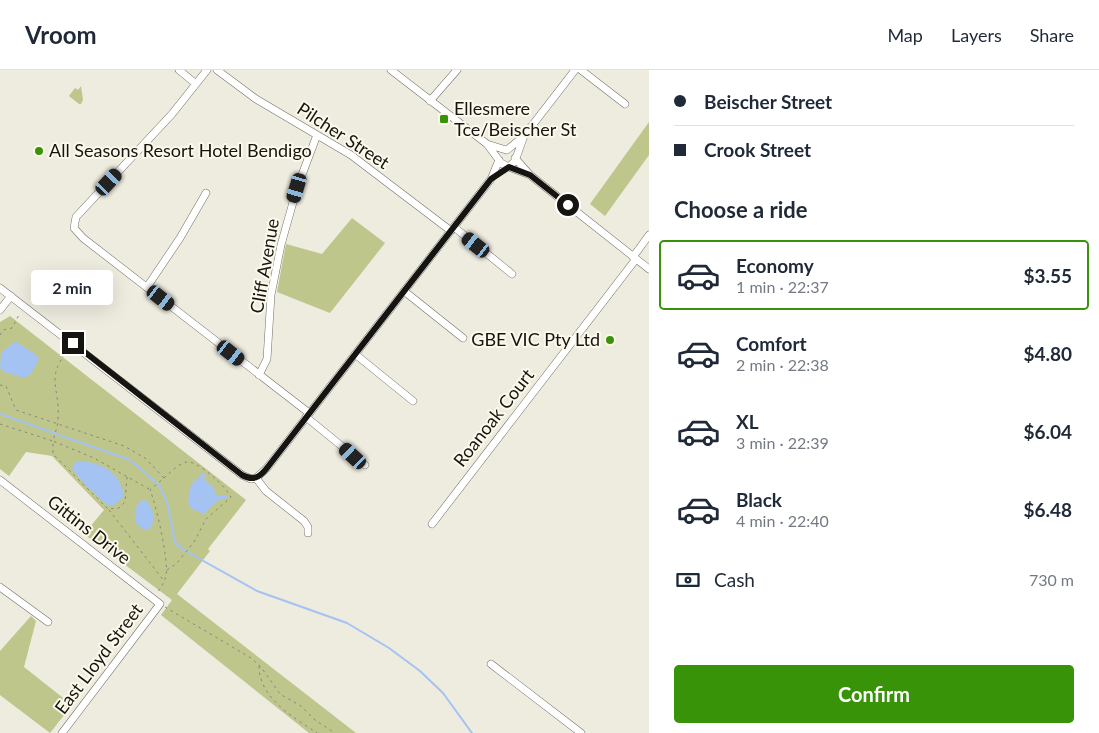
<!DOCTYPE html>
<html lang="en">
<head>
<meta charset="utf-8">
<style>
  :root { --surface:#fff; --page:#f2f2f3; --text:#1f2937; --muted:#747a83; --line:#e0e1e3; --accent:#389308 }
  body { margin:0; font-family:Lato,sans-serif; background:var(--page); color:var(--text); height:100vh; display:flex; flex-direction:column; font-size:19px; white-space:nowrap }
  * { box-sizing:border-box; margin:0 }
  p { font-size:16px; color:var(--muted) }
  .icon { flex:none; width:28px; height:28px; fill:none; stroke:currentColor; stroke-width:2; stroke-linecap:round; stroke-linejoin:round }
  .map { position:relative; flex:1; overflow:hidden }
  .panel { display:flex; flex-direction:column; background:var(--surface); width:450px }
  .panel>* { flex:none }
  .top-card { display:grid; align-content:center; height:110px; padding:0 25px; background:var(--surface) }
  .end { position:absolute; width:22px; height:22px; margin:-11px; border:6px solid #151410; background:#fff; box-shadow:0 0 0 2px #fff }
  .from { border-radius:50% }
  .bubble { position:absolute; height:35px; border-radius:5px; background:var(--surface); box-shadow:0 5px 20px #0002; font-size:16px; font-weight:700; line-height:35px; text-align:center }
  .car { position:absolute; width:15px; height:30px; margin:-15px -8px; border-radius:6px; box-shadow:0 0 4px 1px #0007; background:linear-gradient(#222 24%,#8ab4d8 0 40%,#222 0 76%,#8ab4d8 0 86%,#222 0) }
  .top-card b { display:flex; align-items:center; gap:18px; height:48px; font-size:19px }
  .top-card b+b { border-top:1px solid var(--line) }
  .top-card i { width:12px; height:12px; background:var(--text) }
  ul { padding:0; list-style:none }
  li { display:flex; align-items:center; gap:15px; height:70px; margin:0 10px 8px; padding:0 15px; border:2px solid transparent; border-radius:5px }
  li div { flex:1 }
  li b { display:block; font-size:19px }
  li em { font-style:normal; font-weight:700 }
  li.current { border-color:var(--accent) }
  li>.icon { width:45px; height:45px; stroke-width:1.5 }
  h2 { padding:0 25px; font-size:22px; line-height:60px }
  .pay { display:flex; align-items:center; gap:12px; height:55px; padding:0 25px; font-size:19px }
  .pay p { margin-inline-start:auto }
  .cta { display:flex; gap:10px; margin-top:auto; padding:10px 25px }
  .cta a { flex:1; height:58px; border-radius:5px; background:var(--accent); color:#fff; font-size:20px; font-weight:700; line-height:58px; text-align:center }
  header { display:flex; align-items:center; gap:30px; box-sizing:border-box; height:70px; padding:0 25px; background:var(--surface); border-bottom:1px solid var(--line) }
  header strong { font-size:24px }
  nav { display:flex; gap:28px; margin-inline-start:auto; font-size:18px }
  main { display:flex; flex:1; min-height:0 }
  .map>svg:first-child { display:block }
  .green { fill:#bec68c }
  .water { fill:#a4c3f3 }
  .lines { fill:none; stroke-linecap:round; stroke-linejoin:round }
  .stream { stroke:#a4c3f3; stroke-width:2 }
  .minor-casing { stroke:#727065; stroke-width:8 }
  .path { stroke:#88867e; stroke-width:1; stroke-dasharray:2.5 4; stroke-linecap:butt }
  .minor { stroke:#fff; stroke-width:7 }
  .route { stroke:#151410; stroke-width:6 }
  .poi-dot { fill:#389308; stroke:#fcf9ec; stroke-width:2 }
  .labels { text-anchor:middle; stroke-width:4; stroke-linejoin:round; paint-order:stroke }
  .poi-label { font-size:18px; fill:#151410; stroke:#fcf9ec; text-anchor:start }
  .street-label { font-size:18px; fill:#151410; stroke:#fcf9ec }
</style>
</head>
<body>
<header>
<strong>Vroom</strong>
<nav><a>Map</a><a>Layers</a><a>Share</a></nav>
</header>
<main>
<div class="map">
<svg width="649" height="663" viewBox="0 0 649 663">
  <rect width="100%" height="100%" fill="#eeebdf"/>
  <path class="green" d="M81,16L83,30L81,34H79L69,26L75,18L78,20Z
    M649,52V85L605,146L590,134Z
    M352,148L385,173L330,243L277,222L286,174L322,184Z
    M10,246L246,430L208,479L210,481L177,524L356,663H309L161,545L172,530L84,464L104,440L52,386L26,382L9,406L0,399V252Z
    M31,546L36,551L24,597L72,635L50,663L0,625V581Z"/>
  <path class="water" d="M15,271L35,284L39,289L31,304L24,308L4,302L0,298L1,283Z
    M78,391C102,393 120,401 124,426L113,436H108L85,415L72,399L74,394Z
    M204,403L206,404L204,409L213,417L217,426H227V428L217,431L204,444L194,440L189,436C187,419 191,412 204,403Z
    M143,430L147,431C154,440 156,450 149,460H144L136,453C134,445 134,435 143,430Z"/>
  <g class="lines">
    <path class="stream" d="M0,344L130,390L159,415L167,432L175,472L182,479L257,521L347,553L389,578L420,601L443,623L472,663"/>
    <defs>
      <path id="minor" d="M179,0L196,14
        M207,0L172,44L76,147L74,158L83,168L309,343
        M217,0L256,29L351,85L451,161
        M391,0L487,74L506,80
        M581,0L625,34
        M430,31L457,0
        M487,74L501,93L509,97L515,91L524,66
        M507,80L524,66L575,0
        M515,88L530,105L649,199
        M509,97L530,105
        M454,157L512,204
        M633,187L649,165
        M147,217L180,168L206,123
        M0,218L242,405L251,409L256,408
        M404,221L463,268
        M0,240L11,226
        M355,284L413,331
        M259,305L267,289L271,225L281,175L297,118L317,65
        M306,347L365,395
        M256,408L267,398L491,109L499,90
        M256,408L266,421L304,451L308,457V463
        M0,410L160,534L62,663
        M432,454L636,189
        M0,517L48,552
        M491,594L581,663"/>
    </defs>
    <use href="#minor" class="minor-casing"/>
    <path class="path" d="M0,265L3,260L12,258L20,243
      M0,315L6,316L16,340L124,376L145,388L164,408L150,420C156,434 169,491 166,505C165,512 161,517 157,523
      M0,354L53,371C55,363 58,356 58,348C60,317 45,309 68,280
      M127,407L125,432L119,438L108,439L53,384V371L94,388L149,419
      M164,408C170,403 178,394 186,392C198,390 226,417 231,427L206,449L194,472L176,494L167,500
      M109,440L164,511
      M165,537L251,588L261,597L280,624L301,636L315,650L335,663
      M259,596C259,628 293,647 317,663"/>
    <use href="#minor" class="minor"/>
  </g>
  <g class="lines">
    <path class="route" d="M73,273L242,405C253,411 259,408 267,398L491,109L509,97L530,105L568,135"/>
  </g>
  <g class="poi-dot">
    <rect x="439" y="44" width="10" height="10" rx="2.5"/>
    <circle cx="39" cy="81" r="5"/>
    <circle cx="610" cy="270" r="5"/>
  </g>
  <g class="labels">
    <g class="poi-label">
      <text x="454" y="45">Ellesmere<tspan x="454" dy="21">Tce/Beischer St</tspan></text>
      <text x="49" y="87">All Seasons Resort Hotel Bendigo</text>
      <text x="600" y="276" text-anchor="end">GBE VIC Pty Ltd</text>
    </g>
    <g class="street-label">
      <text transform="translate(343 66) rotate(33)" y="6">Pilcher Street</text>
      <text transform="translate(265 196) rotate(-80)" y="6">Cliff Avenue</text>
      <text transform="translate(494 348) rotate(-52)" y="6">Roanoak Court</text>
      <text transform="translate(89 460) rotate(38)" y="6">Gittins Drive</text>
      <text transform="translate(99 589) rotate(-53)" y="6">East Lloyd Street</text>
    </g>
  </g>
</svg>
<i class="end from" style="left:568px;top:135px"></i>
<i class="end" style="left:73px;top:273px"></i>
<div class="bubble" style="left:31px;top:200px;width:82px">2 min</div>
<i class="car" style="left:109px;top:112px;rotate:43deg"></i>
<i class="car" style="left:297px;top:118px;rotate:197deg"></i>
<i class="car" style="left:476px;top:175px;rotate:308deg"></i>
<i class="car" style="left:161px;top:228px;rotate:128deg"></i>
<i class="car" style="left:231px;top:283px;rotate:128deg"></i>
<i class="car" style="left:353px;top:386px;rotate:313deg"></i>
</div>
<section class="panel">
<div class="top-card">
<b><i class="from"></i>Beischer Street</b>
<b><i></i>Crook Street</b>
</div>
<h2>Choose a ride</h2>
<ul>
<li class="current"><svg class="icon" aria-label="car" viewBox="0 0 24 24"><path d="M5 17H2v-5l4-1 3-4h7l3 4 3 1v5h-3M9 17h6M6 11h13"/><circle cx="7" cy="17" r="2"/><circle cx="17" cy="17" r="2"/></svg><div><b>Economy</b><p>1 min · 22:37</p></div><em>$3.55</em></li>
<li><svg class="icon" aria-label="car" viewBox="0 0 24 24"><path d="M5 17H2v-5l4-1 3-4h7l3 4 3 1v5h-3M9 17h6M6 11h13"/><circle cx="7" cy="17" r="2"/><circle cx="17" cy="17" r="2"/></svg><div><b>Comfort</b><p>2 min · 22:38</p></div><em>$4.80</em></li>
<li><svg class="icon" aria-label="car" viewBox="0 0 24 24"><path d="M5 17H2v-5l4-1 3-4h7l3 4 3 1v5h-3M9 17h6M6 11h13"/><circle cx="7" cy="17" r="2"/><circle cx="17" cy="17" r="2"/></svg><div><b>XL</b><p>3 min · 22:39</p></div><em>$6.04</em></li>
<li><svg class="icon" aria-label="car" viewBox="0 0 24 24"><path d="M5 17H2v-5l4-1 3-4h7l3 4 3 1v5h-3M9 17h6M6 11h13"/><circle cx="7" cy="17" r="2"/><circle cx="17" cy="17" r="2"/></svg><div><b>Black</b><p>4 min · 22:40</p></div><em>$6.48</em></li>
</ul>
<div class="pay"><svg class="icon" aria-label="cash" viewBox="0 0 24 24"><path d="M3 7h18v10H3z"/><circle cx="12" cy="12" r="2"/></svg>Cash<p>730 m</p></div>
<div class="cta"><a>Confirm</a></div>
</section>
</main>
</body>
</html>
